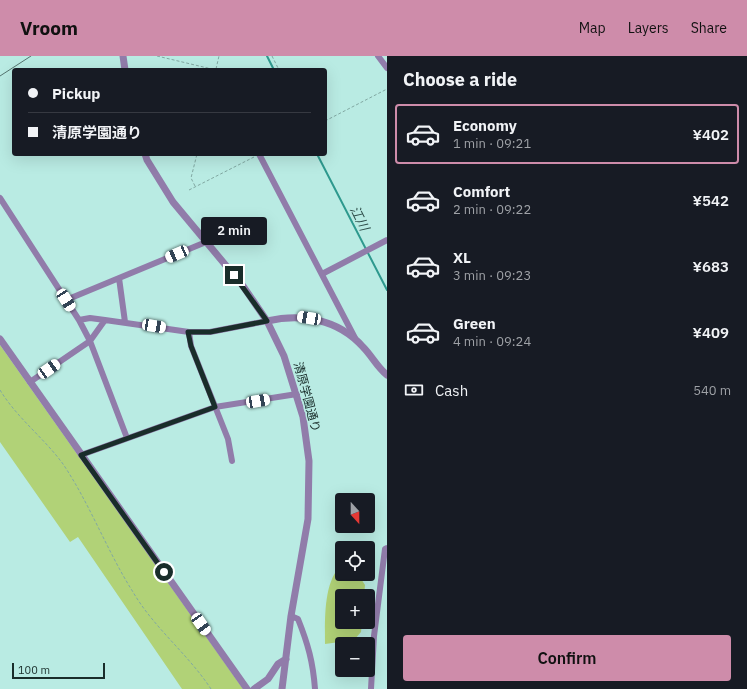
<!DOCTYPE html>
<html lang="en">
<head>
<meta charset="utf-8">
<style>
  :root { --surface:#171b24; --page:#242831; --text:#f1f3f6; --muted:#9ea1a6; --line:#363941; --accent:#ce8caa }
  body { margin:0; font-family:"IBM Plex Sans","Noto Sans JP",sans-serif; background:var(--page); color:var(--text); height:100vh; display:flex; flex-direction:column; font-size:15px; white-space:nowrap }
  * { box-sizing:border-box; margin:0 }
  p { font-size:13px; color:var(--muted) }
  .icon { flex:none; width:22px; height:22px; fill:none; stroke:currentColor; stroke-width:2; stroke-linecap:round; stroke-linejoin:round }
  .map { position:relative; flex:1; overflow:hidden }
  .drawer { display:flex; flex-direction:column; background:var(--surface); width:360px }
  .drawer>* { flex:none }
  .banner { position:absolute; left:12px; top:12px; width:315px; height:88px; border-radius:4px; box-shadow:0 4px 16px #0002; display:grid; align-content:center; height:88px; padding:0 16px; background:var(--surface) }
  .needle { width:26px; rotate:159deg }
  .fabs { position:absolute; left:335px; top:437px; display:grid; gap:8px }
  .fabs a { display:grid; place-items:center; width:40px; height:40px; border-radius:4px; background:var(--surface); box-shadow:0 4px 16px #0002; font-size:20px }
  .scale { position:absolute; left:12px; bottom:10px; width:93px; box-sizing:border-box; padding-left:4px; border:2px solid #192d2a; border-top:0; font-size:11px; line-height:14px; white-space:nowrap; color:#192d2a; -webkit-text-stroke:3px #b9ebe3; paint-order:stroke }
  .end { position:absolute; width:18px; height:18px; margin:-9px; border:5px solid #192d2a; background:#fff; box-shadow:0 0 0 2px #fff }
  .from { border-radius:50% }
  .bubble { position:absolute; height:28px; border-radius:4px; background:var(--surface); box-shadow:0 4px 16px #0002; font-size:13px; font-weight:600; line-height:28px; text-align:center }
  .car { position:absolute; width:12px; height:24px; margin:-12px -6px; border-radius:5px; box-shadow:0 0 3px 1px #0007; background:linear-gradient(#fff 24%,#345 0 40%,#fff 0 76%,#345 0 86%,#fff 0) }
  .banner b { display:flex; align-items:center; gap:14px; height:38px; font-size:15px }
  .banner b+b { border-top:1px solid var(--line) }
  .banner i { width:10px; height:10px; background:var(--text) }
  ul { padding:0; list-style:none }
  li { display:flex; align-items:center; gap:12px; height:60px; margin:0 8px 6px; padding:0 8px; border:2px solid transparent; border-radius:4px }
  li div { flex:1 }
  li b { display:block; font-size:15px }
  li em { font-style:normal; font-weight:600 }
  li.active { border-color:var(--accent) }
  li>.icon { width:36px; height:36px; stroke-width:1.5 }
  h2 { padding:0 16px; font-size:18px; line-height:48px }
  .pay { display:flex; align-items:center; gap:10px; height:44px; padding:0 16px; font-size:15px }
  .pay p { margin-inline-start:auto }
  .primary-button { display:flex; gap:8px; margin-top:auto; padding:8px 16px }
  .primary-button a { flex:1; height:46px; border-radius:4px; background:var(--accent); color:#111; font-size:16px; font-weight:600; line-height:46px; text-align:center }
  header { display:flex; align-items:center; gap:24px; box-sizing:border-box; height:56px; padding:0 20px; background:var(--accent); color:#111 }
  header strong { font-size:19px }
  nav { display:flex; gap:22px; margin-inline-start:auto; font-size:14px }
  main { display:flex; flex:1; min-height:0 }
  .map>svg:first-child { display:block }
  .green { fill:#b1d277 }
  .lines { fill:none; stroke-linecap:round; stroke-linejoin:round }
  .stream { stroke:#2e998e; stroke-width:2 }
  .path { stroke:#81a8a2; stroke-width:1; stroke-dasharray:3 2; stroke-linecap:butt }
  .minor { stroke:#917caa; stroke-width:6 }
  .tertiary { stroke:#917caa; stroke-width:7 }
  .tram { stroke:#55746f; stroke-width:1 }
  .route { stroke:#192d2a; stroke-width:5 }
  .labels { text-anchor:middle; stroke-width:3; stroke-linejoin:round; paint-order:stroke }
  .street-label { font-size:12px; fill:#192d2a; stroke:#b9ebe3 }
  .water-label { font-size:13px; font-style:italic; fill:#2f4f4b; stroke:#b9ebe3 }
</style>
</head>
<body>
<header>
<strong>Vroom</strong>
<nav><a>Map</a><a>Layers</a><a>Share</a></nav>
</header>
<main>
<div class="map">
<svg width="387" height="633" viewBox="0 0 387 633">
  <rect width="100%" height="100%" fill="#b9ebe3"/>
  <path class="green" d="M0,289L243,633H182L78,481L70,486L0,386Z
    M342,509V518H358L365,529L364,540H342V566H362L361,576L354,584L325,588C325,566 323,524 342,509Z"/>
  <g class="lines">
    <path class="stream" d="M267,0L274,14
      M317,98L387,234"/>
    <path class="path" d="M157,0L216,14
      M272,0L279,14
      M216,13L219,0
      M325,65L387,33
      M195,130L191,122L197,98
      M189,134L254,101
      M0,334C17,362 44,382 63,408C90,448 107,495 133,536C154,572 188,598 211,633"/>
    <path class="minor" d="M378,0L387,12
      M259,98L355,282
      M0,142L79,264L90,285L127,382
      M322,218L387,184
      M119,222L125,266
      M66,244L206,186
      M79,264L90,262L105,264
      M189,276L191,290L228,383L232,405
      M30,326L90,285L105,264L189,276H210L267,265
      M81,399L215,351L297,338
      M291,560L298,563C308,588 313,606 315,633
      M371,633L374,580L385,493L387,492"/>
    <path class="tertiary" d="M123,0L125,14
      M145,98L147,104L173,146L243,230L267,265L284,300L303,361L309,405L308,463L291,560L282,633
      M267,265C302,257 338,263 363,291C372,300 377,311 387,319
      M0,283L247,633
      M254,633L268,623L278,608L286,603"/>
    <path class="tram" d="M0,20L31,0"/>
  </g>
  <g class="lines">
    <path class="route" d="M164,516L81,399L215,351L191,290L188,276H210L267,265L234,219"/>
  </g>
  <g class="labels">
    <g class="street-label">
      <text transform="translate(307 341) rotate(75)" y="4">清原学園通り</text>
    </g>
    <g class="water-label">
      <text transform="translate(360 162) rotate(63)" y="5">江川</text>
    </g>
  </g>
</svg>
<div class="fabs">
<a><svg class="needle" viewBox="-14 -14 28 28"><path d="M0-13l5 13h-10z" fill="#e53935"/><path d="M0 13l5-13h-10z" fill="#9ea1a6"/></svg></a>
<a><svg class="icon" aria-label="locate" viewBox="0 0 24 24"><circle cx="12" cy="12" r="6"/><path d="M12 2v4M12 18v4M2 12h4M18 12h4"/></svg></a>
<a>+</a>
<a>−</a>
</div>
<div class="scale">100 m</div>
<i class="end from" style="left:164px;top:516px"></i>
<i class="end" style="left:234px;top:219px"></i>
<div class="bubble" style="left:201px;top:161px;width:66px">2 min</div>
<i class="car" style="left:177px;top:198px;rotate:247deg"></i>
<i class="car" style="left:66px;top:244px;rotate:147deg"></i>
<i class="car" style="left:309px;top:262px;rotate:280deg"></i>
<i class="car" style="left:154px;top:270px;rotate:100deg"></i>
<i class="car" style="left:49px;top:313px;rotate:56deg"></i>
<i class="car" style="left:258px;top:345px;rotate:80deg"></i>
<i class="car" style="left:201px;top:568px;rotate:145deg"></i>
<div class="banner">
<b><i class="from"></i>Pickup</b>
<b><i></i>清原学園通り</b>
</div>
</div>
<section class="drawer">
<h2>Choose a ride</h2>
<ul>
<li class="active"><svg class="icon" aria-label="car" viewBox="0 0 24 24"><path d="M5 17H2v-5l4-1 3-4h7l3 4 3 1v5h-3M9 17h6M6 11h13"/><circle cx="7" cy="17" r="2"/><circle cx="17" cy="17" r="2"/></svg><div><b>Economy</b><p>1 min · 09:21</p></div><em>¥402</em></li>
<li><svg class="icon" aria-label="car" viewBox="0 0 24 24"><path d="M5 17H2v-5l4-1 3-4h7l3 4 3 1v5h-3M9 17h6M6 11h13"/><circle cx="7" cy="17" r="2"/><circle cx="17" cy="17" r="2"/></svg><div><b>Comfort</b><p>2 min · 09:22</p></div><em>¥542</em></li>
<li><svg class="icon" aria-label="car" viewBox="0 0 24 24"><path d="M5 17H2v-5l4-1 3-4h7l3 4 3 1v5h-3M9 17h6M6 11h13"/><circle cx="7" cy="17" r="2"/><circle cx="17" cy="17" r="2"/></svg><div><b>XL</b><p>3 min · 09:23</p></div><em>¥683</em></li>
<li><svg class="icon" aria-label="car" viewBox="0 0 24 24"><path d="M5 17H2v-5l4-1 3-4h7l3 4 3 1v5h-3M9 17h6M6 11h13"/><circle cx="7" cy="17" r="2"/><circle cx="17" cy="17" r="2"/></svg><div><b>Green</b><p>4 min · 09:24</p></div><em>¥409</em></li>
</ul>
<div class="pay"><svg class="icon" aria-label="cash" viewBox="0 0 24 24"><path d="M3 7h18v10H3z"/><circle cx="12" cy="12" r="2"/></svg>Cash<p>540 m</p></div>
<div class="primary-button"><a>Confirm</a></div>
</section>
</main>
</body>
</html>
